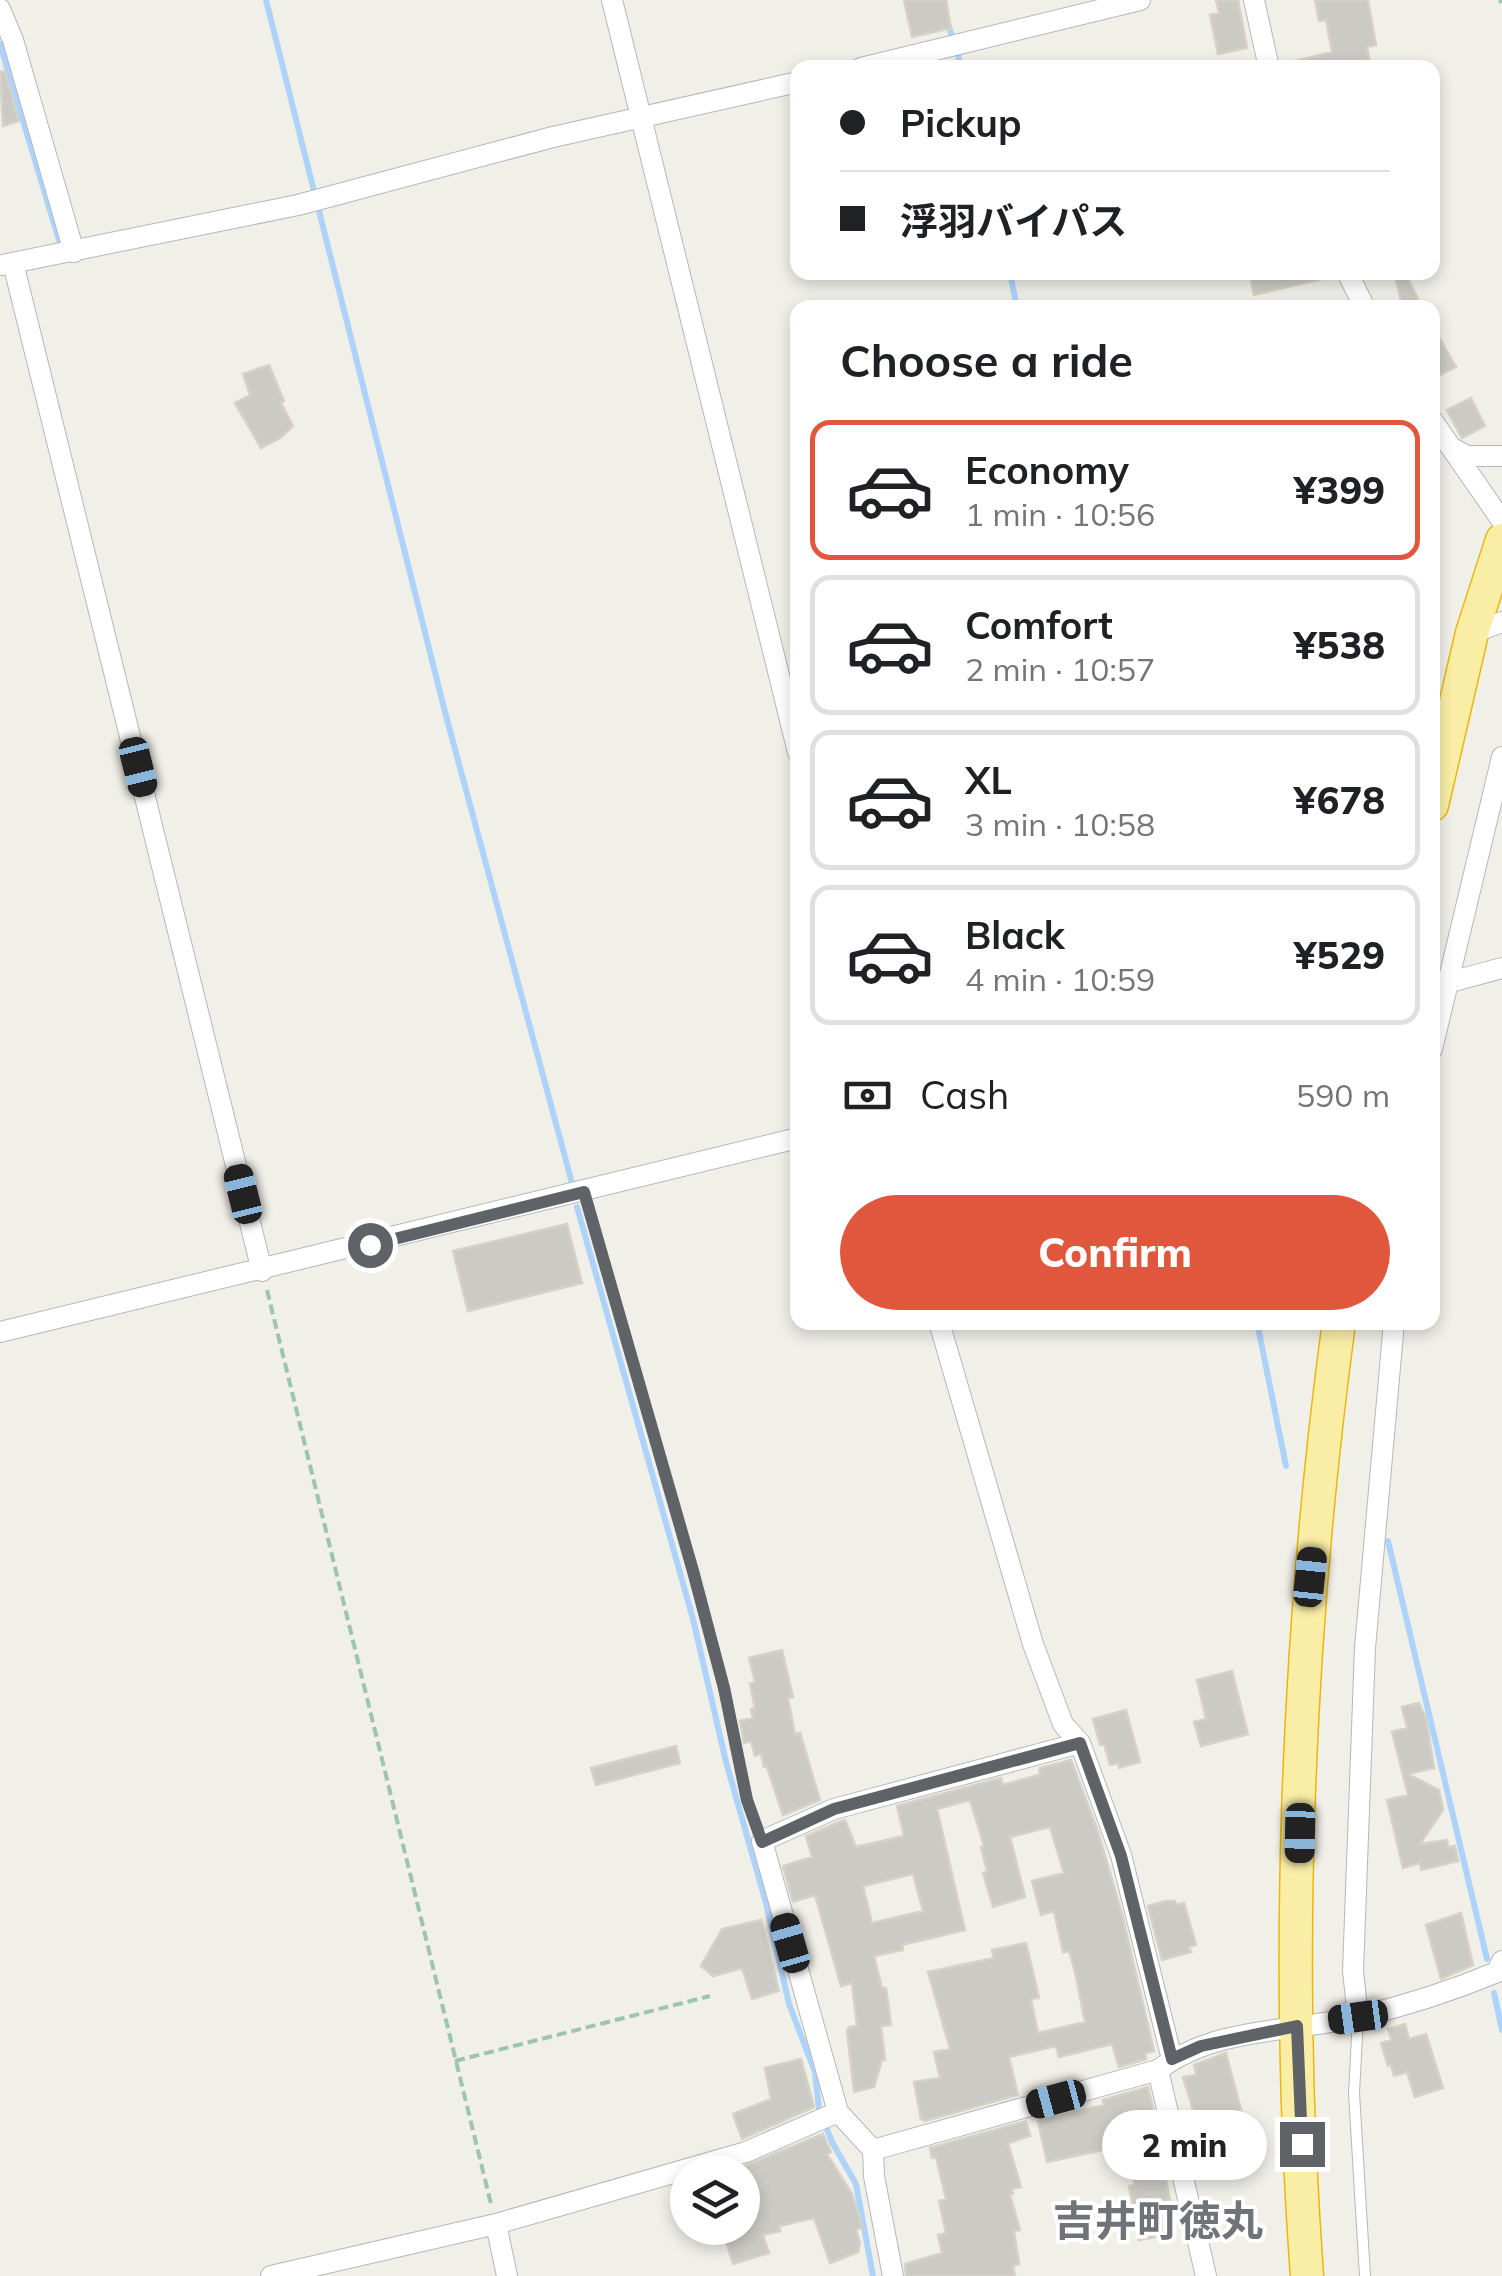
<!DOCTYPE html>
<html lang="en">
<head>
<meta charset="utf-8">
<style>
  :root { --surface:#fff; --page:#f6f6f6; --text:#202124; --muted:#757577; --line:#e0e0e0; --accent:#e1573e }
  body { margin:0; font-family:Mulish,"Noto Sans JP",sans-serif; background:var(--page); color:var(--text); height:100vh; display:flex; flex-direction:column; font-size:38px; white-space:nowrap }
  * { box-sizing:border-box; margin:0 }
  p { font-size:32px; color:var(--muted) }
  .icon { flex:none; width:55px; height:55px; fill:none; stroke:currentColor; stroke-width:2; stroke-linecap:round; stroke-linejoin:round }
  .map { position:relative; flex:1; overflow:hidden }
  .details { position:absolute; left:790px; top:300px; width:650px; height:1030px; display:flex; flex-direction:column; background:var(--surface); border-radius:20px; box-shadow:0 5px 15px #0003 }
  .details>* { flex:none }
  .hud { position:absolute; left:790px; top:60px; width:650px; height:220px; border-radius:20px; box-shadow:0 5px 15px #0003; display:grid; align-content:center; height:220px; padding:0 50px; background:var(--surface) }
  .buttons { position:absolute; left:670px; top:2155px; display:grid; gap:20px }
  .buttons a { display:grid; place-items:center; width:90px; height:90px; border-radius:50%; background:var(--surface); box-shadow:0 5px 15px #0003; font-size:50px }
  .end { position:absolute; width:45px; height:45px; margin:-22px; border:12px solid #5f6267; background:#fff; box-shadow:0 0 0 5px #fff }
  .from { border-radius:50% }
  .bubble { position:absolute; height:70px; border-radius:35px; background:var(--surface); box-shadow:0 5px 15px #0003; font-size:32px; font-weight:800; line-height:70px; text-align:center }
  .car { position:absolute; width:30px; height:60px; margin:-30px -15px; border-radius:12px; box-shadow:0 0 8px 2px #0007; background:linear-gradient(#222 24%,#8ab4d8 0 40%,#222 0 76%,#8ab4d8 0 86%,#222 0) }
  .hud b { display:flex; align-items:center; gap:35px; height:95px; font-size:38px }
  .hud b+b { border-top:2px solid var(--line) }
  .hud i { width:25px; height:25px; background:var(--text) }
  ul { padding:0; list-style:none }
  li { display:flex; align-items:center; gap:30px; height:140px; margin:0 20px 15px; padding:0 30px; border:5px solid var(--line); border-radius:20px }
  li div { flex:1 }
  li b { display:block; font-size:38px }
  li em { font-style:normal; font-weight:800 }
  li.on { border-color:var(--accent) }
  li>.icon { width:90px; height:90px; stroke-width:1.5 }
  h2 { padding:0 50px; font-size:45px; line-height:120px }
  .pay { display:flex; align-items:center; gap:25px; height:110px; padding:0 50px; font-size:38px }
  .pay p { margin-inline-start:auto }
  .button { display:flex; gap:20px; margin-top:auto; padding:20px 50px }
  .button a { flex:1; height:115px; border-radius:60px; background:var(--accent); color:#fff; font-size:40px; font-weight:800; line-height:115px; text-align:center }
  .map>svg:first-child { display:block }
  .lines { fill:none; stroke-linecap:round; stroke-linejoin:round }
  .stream { stroke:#aed3fb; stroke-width:6 }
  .building { fill:#cccac4; stroke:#d5d2c7; stroke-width:2.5; fill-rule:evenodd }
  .service-casing { stroke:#b5b7bb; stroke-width:12 }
  .minor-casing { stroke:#b5b7bb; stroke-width:22 }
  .trunk-casing { stroke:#ecb70d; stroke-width:35 }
  .path { stroke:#9ec4ac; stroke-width:4; stroke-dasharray:10 5; stroke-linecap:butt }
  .service { stroke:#fff; stroke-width:10 }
  .minor { stroke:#fff; stroke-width:20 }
  .trunk { stroke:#faeea6; stroke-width:32 }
  .route { stroke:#5f6267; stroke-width:12 }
  .labels { text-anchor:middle; stroke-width:8; stroke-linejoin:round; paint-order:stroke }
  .quarter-label { font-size:42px; font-weight:bold; fill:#707479; stroke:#fff }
</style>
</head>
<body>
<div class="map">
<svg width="1502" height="2276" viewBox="0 0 1502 2276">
  <rect width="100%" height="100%" fill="#f0efe8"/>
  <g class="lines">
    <path class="stream" d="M266,0L445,712L572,1183
      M947,21L962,68
      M0,44L61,247
      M1010,272L1017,308
      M577,1207L693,1619L726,1762L766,1903L789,2004L815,2072L819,2109L832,2142L856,2184L873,2276
      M1257,1322L1286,1466
      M1388,1541L1487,1959
      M1494,1993L1502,2030"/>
  </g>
  <path class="building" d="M904,0H946L951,28L912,37Z
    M1216,0H1238L1247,48L1218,54L1210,15L1219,13Z
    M1315,0H1368L1376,45L1367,47L1371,68H1295V61L1332,52L1326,20L1319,21Z
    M5,71L19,121L3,126L0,72Z
    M1249,272H1321L1322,279L1254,295Z
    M1394,272H1404L1423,308H1403Z
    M1432,325L1456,367L1432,379Z
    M269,365L284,401L281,403L293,426L280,438L261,448L235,403L250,395L243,374Z
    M1471,398L1485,426L1462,438L1447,410Z
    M567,1224L582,1283L468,1311L453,1251Z
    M782,1650L793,1697L788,1698L795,1734L800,1733L820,1800L783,1815L767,1767H764L761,1754L755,1756L751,1741L744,1743L740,1721L753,1718L751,1709H755L750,1683L755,1682L749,1658Z
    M1232,1671L1248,1734L1201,1746L1194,1722L1206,1719L1197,1680Z
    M1419,1703L1426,1718L1434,1768L1408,1774L1439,1790L1443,1810L1420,1844L1447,1840L1448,1847L1455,1846L1458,1861L1421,1870L1420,1863L1403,1868L1387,1800L1408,1795L1392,1732L1407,1728L1402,1707Z
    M1126,1710L1140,1762L1119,1768L1118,1763L1110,1765L1104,1744L1100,1745L1093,1719Z
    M676,1746L680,1763L596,1785L591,1768Z
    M1071,1760L1098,1832L1122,1914L1154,2051L1145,2053L1146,2059L1119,2067L1112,2044L1059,2057L1056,2046L1009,2057L1018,2095L925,2121L921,2119L914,2082L940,2078L934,2052L950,2049L928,1972L994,1958L992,1950L1026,1943L1039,1998L1031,1999L1038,2033L1085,2022L1075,1972L1069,1951L1063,1952L1054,1911L1041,1915L1032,1881L1064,1873L1050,1827L1010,1837L1025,1897L993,1907L983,1873L987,1871L981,1847L984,1846L970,1800L937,1809L965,1930L902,1945L903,1950L874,1956L882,1988H886L891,2025L881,2026L885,2060H882L874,2087L854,2092L847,2031L849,2027L857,2026L852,1983L841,1986L815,1895L793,1902L783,1866L812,1857L806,1836L839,1822L845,1820L856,1847L904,1836L897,1806L1001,1778L1003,1785L1039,1775L1040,1768ZM913,1874L923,1911L872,1923L863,1886Z
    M1166,1901H1175L1176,1905L1184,1903L1196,1945L1189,1947L1191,1952L1162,1960L1148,1906Z
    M1461,1913L1473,1965L1441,1979L1426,1925Z
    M761,1920L779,1991L752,1999L742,1968L713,1976L701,1966L722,1929Z
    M1405,2024L1409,2039L1426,2034L1443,2088L1415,2097L1407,2072L1394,2076L1391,2065L1388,2066L1381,2043L1391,2040L1388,2029Z
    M1226,2053L1248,2136L1191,2149L1185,2126L1197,2123L1183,2077L1196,2075L1194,2065Z
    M801,2059L814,2107L742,2139L733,2114L771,2099L765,2068Z
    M1148,2087L1169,2179L1166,2180L1170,2200L1160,2202L1166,2235L1139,2240L1129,2186L1134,2185V2179L1126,2145L1047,2162L1038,2121L1104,2105L1103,2100Z
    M1026,2121L1030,2136L1008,2143L1021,2187L1012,2189L1013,2194L1010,2195L1020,2230L1014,2231L1019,2264L1013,2266L1015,2276H906L905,2264L942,2253L938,2235L946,2233L939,2201L946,2199L936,2157L932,2158L930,2148Z
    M823,2134L831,2152L827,2154L852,2194L863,2227L856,2230L860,2243L858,2252L830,2263L814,2218L779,2226L780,2231L763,2235L769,2253L733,2264L722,2228H742V2167Z"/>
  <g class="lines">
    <defs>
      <path id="service" d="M584,1192L693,1571L724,1688L747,1800L762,1841
        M1358,2018L1354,2093L1365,2276"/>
      <path id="minor" d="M612,0L798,752
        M1254,0L1269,68
        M0,9L13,40L74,252
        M861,68L1140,0
        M13,263L262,1271
        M2,265L298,205L553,137L798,82
        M1347,272L1365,308
        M1432,420L1502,521
        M1452,448L1467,456H1502
        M1472,633L1502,622
        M1439,985L1502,968
        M1432,1049L1502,757
        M939,1322L1033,1644L1063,1724L1080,1743L1121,1855L1172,2059
        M0,1332L798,1138
        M1358,2017L1353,1971L1365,1648L1394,1322
        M1158,2070L1206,2276
        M873,2150L1158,2070C1214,2027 1292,2032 1358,2017C1404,2006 1454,1990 1497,1972L1502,1961
        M496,2224L507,2276
        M271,2276L496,2224L746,2152L838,2112
        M893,2276L874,2176L873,2150L838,2112L762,1841L834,1809L1080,1743"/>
      <path id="trunk" d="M1432,805L1472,633L1502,540
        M1307,2276C1284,1964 1297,1632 1339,1322"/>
    </defs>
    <use href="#service" class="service-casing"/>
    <use href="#minor" class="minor-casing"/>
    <use href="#trunk" class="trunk-casing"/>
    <path class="path" d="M1500,0L1501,3
      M267,1290L491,2204
      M455,2061L710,1996"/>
    <use href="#service" class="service"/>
    <use href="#minor" class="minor"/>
    <use href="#trunk" class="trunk"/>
  </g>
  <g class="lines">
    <path class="route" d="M370,1245L584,1192L693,1571L724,1688L747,1800L762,1842L834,1809L1080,1743L1121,1856L1172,2059L1201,2046L1297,2026L1302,2144"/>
  </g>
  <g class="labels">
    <g class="quarter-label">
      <text x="1158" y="2236">吉井町徳丸</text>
    </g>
  </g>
</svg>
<div class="buttons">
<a><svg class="icon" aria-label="layers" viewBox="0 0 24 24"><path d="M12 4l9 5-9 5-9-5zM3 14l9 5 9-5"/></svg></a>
</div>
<i class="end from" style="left:370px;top:1245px"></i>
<i class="end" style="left:1302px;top:2144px"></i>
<div class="bubble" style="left:1102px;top:2110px;width:165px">2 min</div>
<i class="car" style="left:138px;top:767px;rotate:166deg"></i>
<i class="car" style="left:243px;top:1194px;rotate:346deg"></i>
<i class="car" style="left:1310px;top:1577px;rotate:6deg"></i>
<i class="car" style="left:1300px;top:1833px;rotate:181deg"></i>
<i class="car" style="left:790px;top:1943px;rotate:344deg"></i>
<i class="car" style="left:1358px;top:2017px;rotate:262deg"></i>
<i class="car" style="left:1056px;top:2099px;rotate:255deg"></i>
<div class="hud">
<b><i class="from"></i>Pickup</b>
<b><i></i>浮羽バイパス</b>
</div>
<section class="details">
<h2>Choose a ride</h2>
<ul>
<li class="on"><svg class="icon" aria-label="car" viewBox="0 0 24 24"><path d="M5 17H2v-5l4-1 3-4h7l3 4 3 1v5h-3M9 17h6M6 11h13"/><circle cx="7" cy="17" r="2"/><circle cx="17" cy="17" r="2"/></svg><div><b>Economy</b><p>1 min · 10:56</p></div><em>¥399</em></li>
<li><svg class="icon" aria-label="car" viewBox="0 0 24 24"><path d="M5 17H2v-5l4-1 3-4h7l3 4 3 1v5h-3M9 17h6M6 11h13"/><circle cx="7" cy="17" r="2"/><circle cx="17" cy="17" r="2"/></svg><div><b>Comfort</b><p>2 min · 10:57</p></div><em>¥538</em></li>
<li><svg class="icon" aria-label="car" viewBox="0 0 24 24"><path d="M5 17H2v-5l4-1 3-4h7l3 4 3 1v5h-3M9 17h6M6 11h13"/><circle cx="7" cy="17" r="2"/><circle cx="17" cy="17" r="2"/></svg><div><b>XL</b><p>3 min · 10:58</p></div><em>¥678</em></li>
<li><svg class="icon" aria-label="car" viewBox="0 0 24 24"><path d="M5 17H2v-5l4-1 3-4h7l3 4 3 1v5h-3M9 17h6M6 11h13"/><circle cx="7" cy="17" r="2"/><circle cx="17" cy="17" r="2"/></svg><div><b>Black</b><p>4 min · 10:59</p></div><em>¥529</em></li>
</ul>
<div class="pay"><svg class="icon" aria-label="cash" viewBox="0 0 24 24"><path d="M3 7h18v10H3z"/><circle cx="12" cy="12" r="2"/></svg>Cash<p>590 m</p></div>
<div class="button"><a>Confirm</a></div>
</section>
</div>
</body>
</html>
